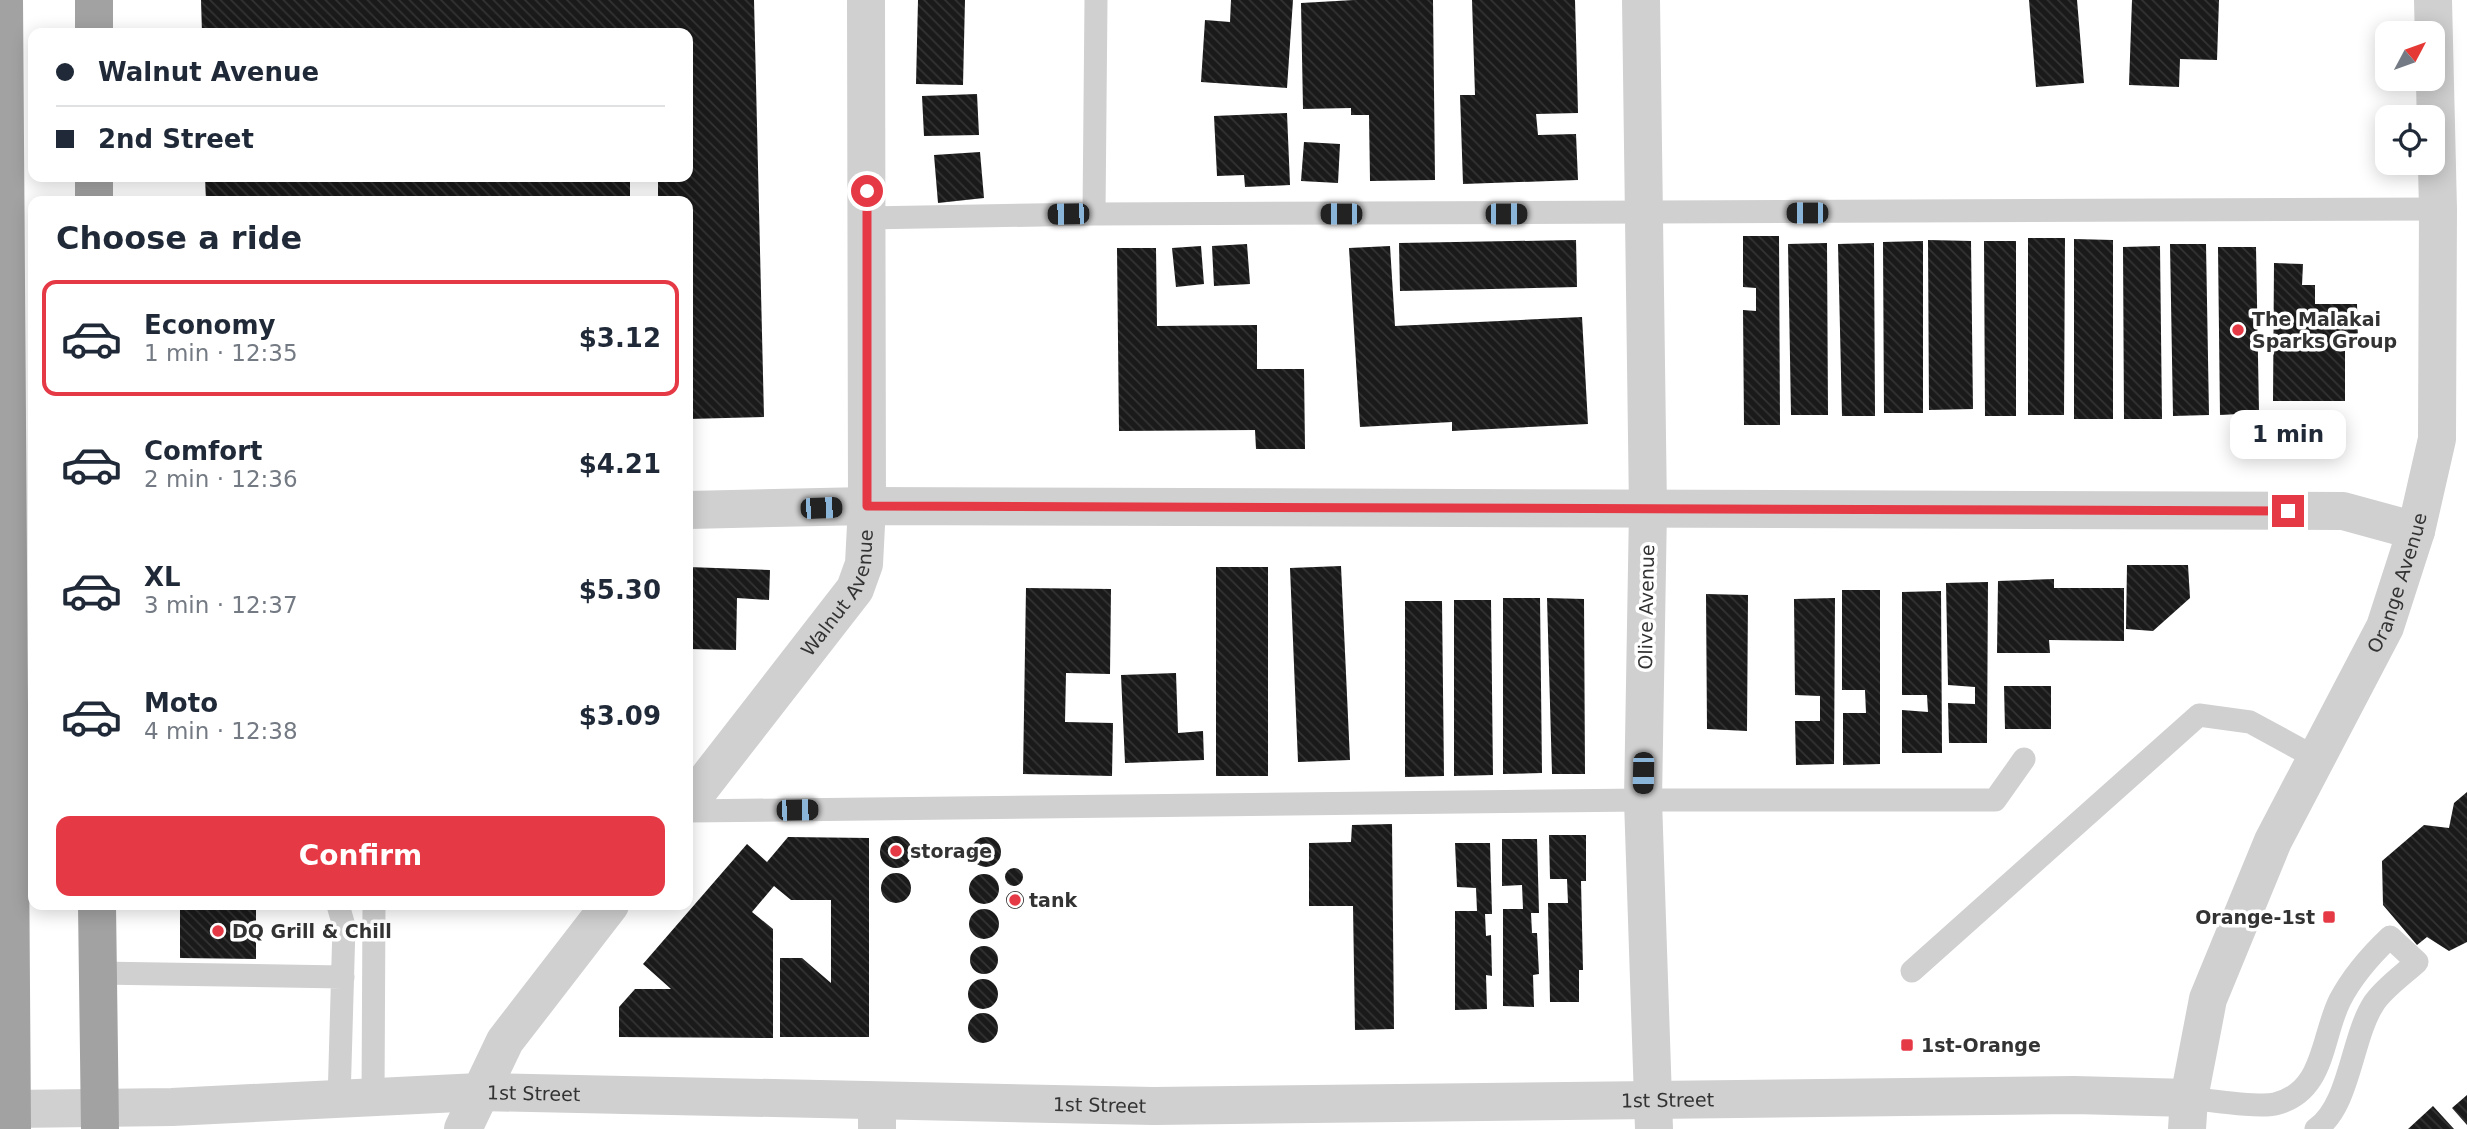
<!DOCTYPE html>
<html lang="en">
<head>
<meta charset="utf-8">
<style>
  :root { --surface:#fff; --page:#f6f6f7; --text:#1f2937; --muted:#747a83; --line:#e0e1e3; --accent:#e63946 }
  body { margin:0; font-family:"DejaVu Sans",sans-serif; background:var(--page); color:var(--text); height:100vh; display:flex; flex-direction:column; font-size:26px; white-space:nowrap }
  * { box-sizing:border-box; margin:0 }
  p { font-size:23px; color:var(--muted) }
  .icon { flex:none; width:38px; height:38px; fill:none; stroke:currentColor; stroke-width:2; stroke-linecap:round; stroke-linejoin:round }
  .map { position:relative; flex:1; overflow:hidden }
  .details { position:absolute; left:28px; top:196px; width:665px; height:714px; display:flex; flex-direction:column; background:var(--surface); border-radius:14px; box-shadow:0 4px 18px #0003 }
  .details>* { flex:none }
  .top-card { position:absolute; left:28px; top:28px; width:665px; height:154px; border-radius:14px; box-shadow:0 4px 18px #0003; display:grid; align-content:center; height:154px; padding:0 28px; background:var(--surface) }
  .needle { width:46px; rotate:49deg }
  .tools { position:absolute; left:2375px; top:21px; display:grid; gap:14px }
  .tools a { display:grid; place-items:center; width:70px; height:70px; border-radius:14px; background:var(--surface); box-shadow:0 4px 18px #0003; font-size:35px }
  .end { position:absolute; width:32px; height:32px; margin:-16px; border:9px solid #e63946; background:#fff; box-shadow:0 0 0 4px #fff }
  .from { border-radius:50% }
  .bubble { position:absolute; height:49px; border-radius:14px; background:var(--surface); box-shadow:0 4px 18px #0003; font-size:23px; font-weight:700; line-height:49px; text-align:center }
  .car { position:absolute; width:21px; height:42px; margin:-21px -10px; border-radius:9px; box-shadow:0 0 5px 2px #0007; background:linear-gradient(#222 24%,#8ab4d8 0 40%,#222 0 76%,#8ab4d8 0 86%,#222 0) }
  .top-card b { display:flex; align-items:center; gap:24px; height:66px; font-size:26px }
  .top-card b+b { border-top:2px solid var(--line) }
  .top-card i { width:18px; height:18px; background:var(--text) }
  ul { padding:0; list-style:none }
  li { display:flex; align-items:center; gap:21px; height:116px; margin:0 14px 10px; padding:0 14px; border:4px solid transparent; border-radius:14px }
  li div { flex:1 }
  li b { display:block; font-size:26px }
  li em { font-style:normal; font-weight:700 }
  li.current { border-color:var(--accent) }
  li>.icon { width:63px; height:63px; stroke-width:1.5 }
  h2 { padding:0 28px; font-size:32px; line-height:84px }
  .primary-button { display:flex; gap:14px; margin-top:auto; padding:14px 28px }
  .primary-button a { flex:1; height:80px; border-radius:14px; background:var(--accent); color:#fff; font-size:28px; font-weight:700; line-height:80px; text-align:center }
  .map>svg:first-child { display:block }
  .building { fill:url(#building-back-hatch) }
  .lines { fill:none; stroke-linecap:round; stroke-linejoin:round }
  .service { stroke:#d0d0d0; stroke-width:23 }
  .minor { stroke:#d0d0d0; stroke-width:38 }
  .tertiary { stroke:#d0d0d0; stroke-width:38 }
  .trunk { stroke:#a2a2a2; stroke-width:38 }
  .route { stroke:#e63946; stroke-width:9 }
  .poi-dot { fill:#e63946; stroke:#fff; stroke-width:2.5 }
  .labels { text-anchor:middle; stroke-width:7; stroke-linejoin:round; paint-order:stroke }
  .poi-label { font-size:19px; font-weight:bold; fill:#333; stroke:#fff; text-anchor:start }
  .street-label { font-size:19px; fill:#333; stroke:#fff }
</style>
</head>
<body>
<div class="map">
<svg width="2467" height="1129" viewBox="0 0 2467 1129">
  <defs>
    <pattern id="building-back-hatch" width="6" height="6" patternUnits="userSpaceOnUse" patternTransform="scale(1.75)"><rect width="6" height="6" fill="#1a1a1a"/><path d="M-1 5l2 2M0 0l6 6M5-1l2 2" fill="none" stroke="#333"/></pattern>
  </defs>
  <rect width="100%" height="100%" fill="#fff"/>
  <path class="building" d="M201,0H754L764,417L688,419V201H658V177H688V33H202Z
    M918,0H965L963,85L916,84Z
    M1231,0H1293L1287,88L1201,82L1205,20L1230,22Z
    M1354,0H1433L1435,180L1370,181L1369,115H1351V108L1303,109L1301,3Z
    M1472,0H1575L1578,113L1536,114L1538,135L1576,134L1578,180L1463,184L1460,95H1475Z
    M2029,0H2077L2084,83L2036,87Z
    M2132,0H2219L2217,60L2180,59L2179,87L2129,85Z
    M977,94L979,135L924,136L922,96Z
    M1287,113L1290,185L1245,187L1244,175L1217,176L1214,116Z
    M1304,142L1340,144L1338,183L1301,181Z
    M980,152L984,198L938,203L934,155Z
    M205,177H630V201H206Z
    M1743,236H1779L1780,425H1744L1743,310L1756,311V288L1743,287Z
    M2028,238H2065L2064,415H2028Z
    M2074,239L2113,240V419H2074Z
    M1576,240L1577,287L1400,291L1399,243Z
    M1928,240L1971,241L1973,409L1929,410Z
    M1923,241V413H1884L1883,242Z
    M1984,241H2016V416H1985Z
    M1827,243L1828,415H1791L1788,244Z
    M1874,243L1875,416H1842L1838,244Z
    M1247,244L1250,284L1214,286L1212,246Z
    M2170,244H2206L2209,415L2173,416Z
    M1201,246L1204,284L1176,287L1172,248Z
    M1390,246L1395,326L1582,317L1588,424L1452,431V422L1360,427L1349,248Z
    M2160,246L2162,419H2124L2123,247Z
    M2218,247H2256L2259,413L2220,415Z
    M1117,248H1156L1157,326L1257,325V369H1304L1305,449H1256L1255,430L1119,431Z
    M2274,263L2303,264L2302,285H2315V304H2357L2358,341H2345V401H2273Z
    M2127,565H2188L2190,598L2153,631L2126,629Z
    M1341,566L1350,760L1298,762L1290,568Z
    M688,567L770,570L769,600L737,598L736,650L688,649Z
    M1216,567H1268V776H1216Z
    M2054,579V588H2124V641L2049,640L2050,653H1997L1998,581Z
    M1988,582L1987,743H1949L1948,703L1975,704V687L1948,685L1946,583Z
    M1026,588L1111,589L1110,674L1066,673L1065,722L1113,723L1112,776L1023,774Z
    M1842,590H1880V764L1843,765V713H1866L1865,690H1842Z
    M1941,591L1942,753H1902V710L1928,712L1927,695H1902V592Z
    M1706,594L1748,595L1747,731L1707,729Z
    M1503,598H1540L1542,773L1503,774Z
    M1547,598L1584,599L1585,774H1552Z
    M1835,598L1834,764L1796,765L1795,721H1820V696L1795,695L1794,599Z
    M1454,600H1491L1493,775L1454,776Z
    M1405,601H1442L1444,776L1405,777Z
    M1176,673L1178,733L1203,731L1204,760L1125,763L1121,675Z
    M2004,686H2051V729H2005Z
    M2467,792V942L2449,951L2427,937L2417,945L2383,905L2382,861L2424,825L2449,828L2454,803Z
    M1392,824L1394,1029L1355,1030L1353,906H1309V843L1351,842L1352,825Z
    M1549,835H1586V881H1581L1583,970H1579V1002H1550L1548,903H1568L1567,879H1550Z
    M880 852a16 16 0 1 1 32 0a16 16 0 1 1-32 0Z
    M788,837L869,838V1037H780V958H802L831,983V900H791L774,886L752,912L773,929V1038L619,1037V1007L635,989H671L643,964L747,844L767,862Z
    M971 852a15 15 0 1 1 30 0a15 15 0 1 1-30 0Z
    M1502,839H1537L1539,913H1531L1532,933H1537L1539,974L1533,975L1534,1007L1503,1006V909H1523L1522,885L1502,886Z
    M1455,843H1490L1492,914H1485L1486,936L1491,935L1492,976L1486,975L1487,1009L1455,1010V911H1477L1476,888L1457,887Z
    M1005 877a9 9 0 1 1 18 0a9 9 0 1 1-18 0Z
    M881 888a15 15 0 1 1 30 0a15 15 0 1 1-30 0Z
    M969 889a15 15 0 1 1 30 0a15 15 0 1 1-30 0Z
    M1006 900a9 9 0 1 1 18 0a9 9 0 1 1-18 0Z
    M180,905H256V959L180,958Z
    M969 924a15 15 0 1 1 30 0a15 15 0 1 1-30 0Z
    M970 960a14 14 0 1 1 28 0a14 14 0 1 1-28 0Z
    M968 994a15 15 0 1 1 30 0a15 15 0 1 1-30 0Z
    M968 1028a15 15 0 1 1 30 0a15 15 0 1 1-30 0Z
    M2467,1095V1125L2452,1108Z
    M2433,1106L2454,1129H2408Z"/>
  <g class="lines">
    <path class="service" d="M1094,214L1096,0
      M867,218L1094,214L2438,209
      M688,811L1643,800H1995L2024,759
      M338,905L344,926L339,1101
      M1912,971L2199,715L2250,722L2318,759
      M98,973L343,977
      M2189,1098C2210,1100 2257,1108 2275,1104C2325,1092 2321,1038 2340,1000C2352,977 2371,955 2390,937L2417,962C2404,974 2384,988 2374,1003C2351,1038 2350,1106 2316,1129
      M373,1099L374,905"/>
    <path class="minor" d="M1641,0L1648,509L1643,800L1654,1129
      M877,1101V1129"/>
    <g class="tertiary">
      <path d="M688,510L867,506L2343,511L2416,531"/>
      <path id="s1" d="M688,804L855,589L864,564L867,506L866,0"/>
      <path id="s2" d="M12,1109L172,1107L479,1092L1154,1106L2074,1095L2189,1098"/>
      <path d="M463,1129L505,1041L610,905"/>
      <path id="s3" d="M2187,1129L2189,1098L2208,999L2273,841L2385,627L2416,531L2437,439L2438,209L2433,0"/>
    </g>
    <path class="trunk" d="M4,0L12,1129
      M94,0V33
      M94,177V201
      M97,905L100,1129"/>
  </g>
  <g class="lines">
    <path class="route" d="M867,191V506L2288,511"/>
  </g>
  <g class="poi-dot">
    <circle cx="2238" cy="330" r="7"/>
    <circle cx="896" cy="851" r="7"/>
    <circle cx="1015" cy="900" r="7"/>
    <rect x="2322" y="910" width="14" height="14" rx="3.5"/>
    <circle cx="218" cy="931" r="7"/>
    <rect x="1900" y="1038" width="14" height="14" rx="3.5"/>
  </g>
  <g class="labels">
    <g class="poi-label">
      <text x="2252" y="326">The Malakai<tspan x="2252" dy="22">Sparks Group</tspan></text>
      <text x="910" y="858">storage</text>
      <text x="1029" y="907">tank</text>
      <text x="2315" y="924" text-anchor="end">Orange-1st</text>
      <text x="232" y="938">DQ Grill &amp; Chill</text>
      <text x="1921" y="1052">1st-Orange</text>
    </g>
    <g class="street-label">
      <text dy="7" stroke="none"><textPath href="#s3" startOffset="590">Orange Avenue</textPath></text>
      <text dy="7" stroke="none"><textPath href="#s1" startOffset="262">Walnut Avenue</textPath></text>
      <text transform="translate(1646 607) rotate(-89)" y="7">Olive Avenue</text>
      <text dy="7" stroke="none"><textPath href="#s2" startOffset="522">1st Street</textPath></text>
      <text dy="7" stroke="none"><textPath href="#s2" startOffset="1656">1st Street</textPath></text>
      <text dy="7" stroke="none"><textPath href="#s2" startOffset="1088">1st Street</textPath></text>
    </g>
  </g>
</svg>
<div class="tools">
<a><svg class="needle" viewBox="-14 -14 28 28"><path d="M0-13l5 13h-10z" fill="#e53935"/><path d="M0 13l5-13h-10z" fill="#747a83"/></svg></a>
<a><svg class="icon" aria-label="locate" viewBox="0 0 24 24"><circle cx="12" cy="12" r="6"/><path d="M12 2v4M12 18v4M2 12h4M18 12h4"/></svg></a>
</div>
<i class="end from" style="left:867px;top:191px"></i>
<i class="end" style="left:2288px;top:511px"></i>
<div class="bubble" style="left:2230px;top:410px;width:116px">1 min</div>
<i class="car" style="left:1807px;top:213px;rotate:270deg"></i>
<i class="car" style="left:1068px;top:214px;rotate:269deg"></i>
<i class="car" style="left:1341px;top:214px;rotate:270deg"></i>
<i class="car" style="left:1506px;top:214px;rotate:90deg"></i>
<i class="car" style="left:821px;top:508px;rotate:88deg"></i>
<i class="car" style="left:1643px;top:773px;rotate:181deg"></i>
<i class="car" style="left:797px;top:810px;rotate:89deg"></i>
<div class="top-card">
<b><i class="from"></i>Walnut Avenue</b>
<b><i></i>2nd Street</b>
</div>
<section class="details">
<h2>Choose a ride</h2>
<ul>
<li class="current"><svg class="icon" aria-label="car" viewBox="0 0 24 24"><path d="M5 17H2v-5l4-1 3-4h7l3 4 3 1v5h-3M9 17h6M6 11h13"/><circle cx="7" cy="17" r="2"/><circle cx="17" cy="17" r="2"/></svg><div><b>Economy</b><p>1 min · 12:35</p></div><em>$3.12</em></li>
<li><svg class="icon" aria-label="car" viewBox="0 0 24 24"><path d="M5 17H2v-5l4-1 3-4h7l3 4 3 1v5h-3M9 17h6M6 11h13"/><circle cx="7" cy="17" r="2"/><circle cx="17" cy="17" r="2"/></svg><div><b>Comfort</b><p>2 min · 12:36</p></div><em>$4.21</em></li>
<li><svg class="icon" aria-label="car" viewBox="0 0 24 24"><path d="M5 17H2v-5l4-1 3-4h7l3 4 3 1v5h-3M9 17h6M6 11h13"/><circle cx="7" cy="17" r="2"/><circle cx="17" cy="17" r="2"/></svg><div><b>XL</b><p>3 min · 12:37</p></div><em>$5.30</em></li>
<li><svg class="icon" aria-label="car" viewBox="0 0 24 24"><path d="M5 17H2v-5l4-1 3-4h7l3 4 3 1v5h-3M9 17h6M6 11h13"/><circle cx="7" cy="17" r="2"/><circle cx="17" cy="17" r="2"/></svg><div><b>Moto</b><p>4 min · 12:38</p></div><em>$3.09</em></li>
</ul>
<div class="primary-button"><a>Confirm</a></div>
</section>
</div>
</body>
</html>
